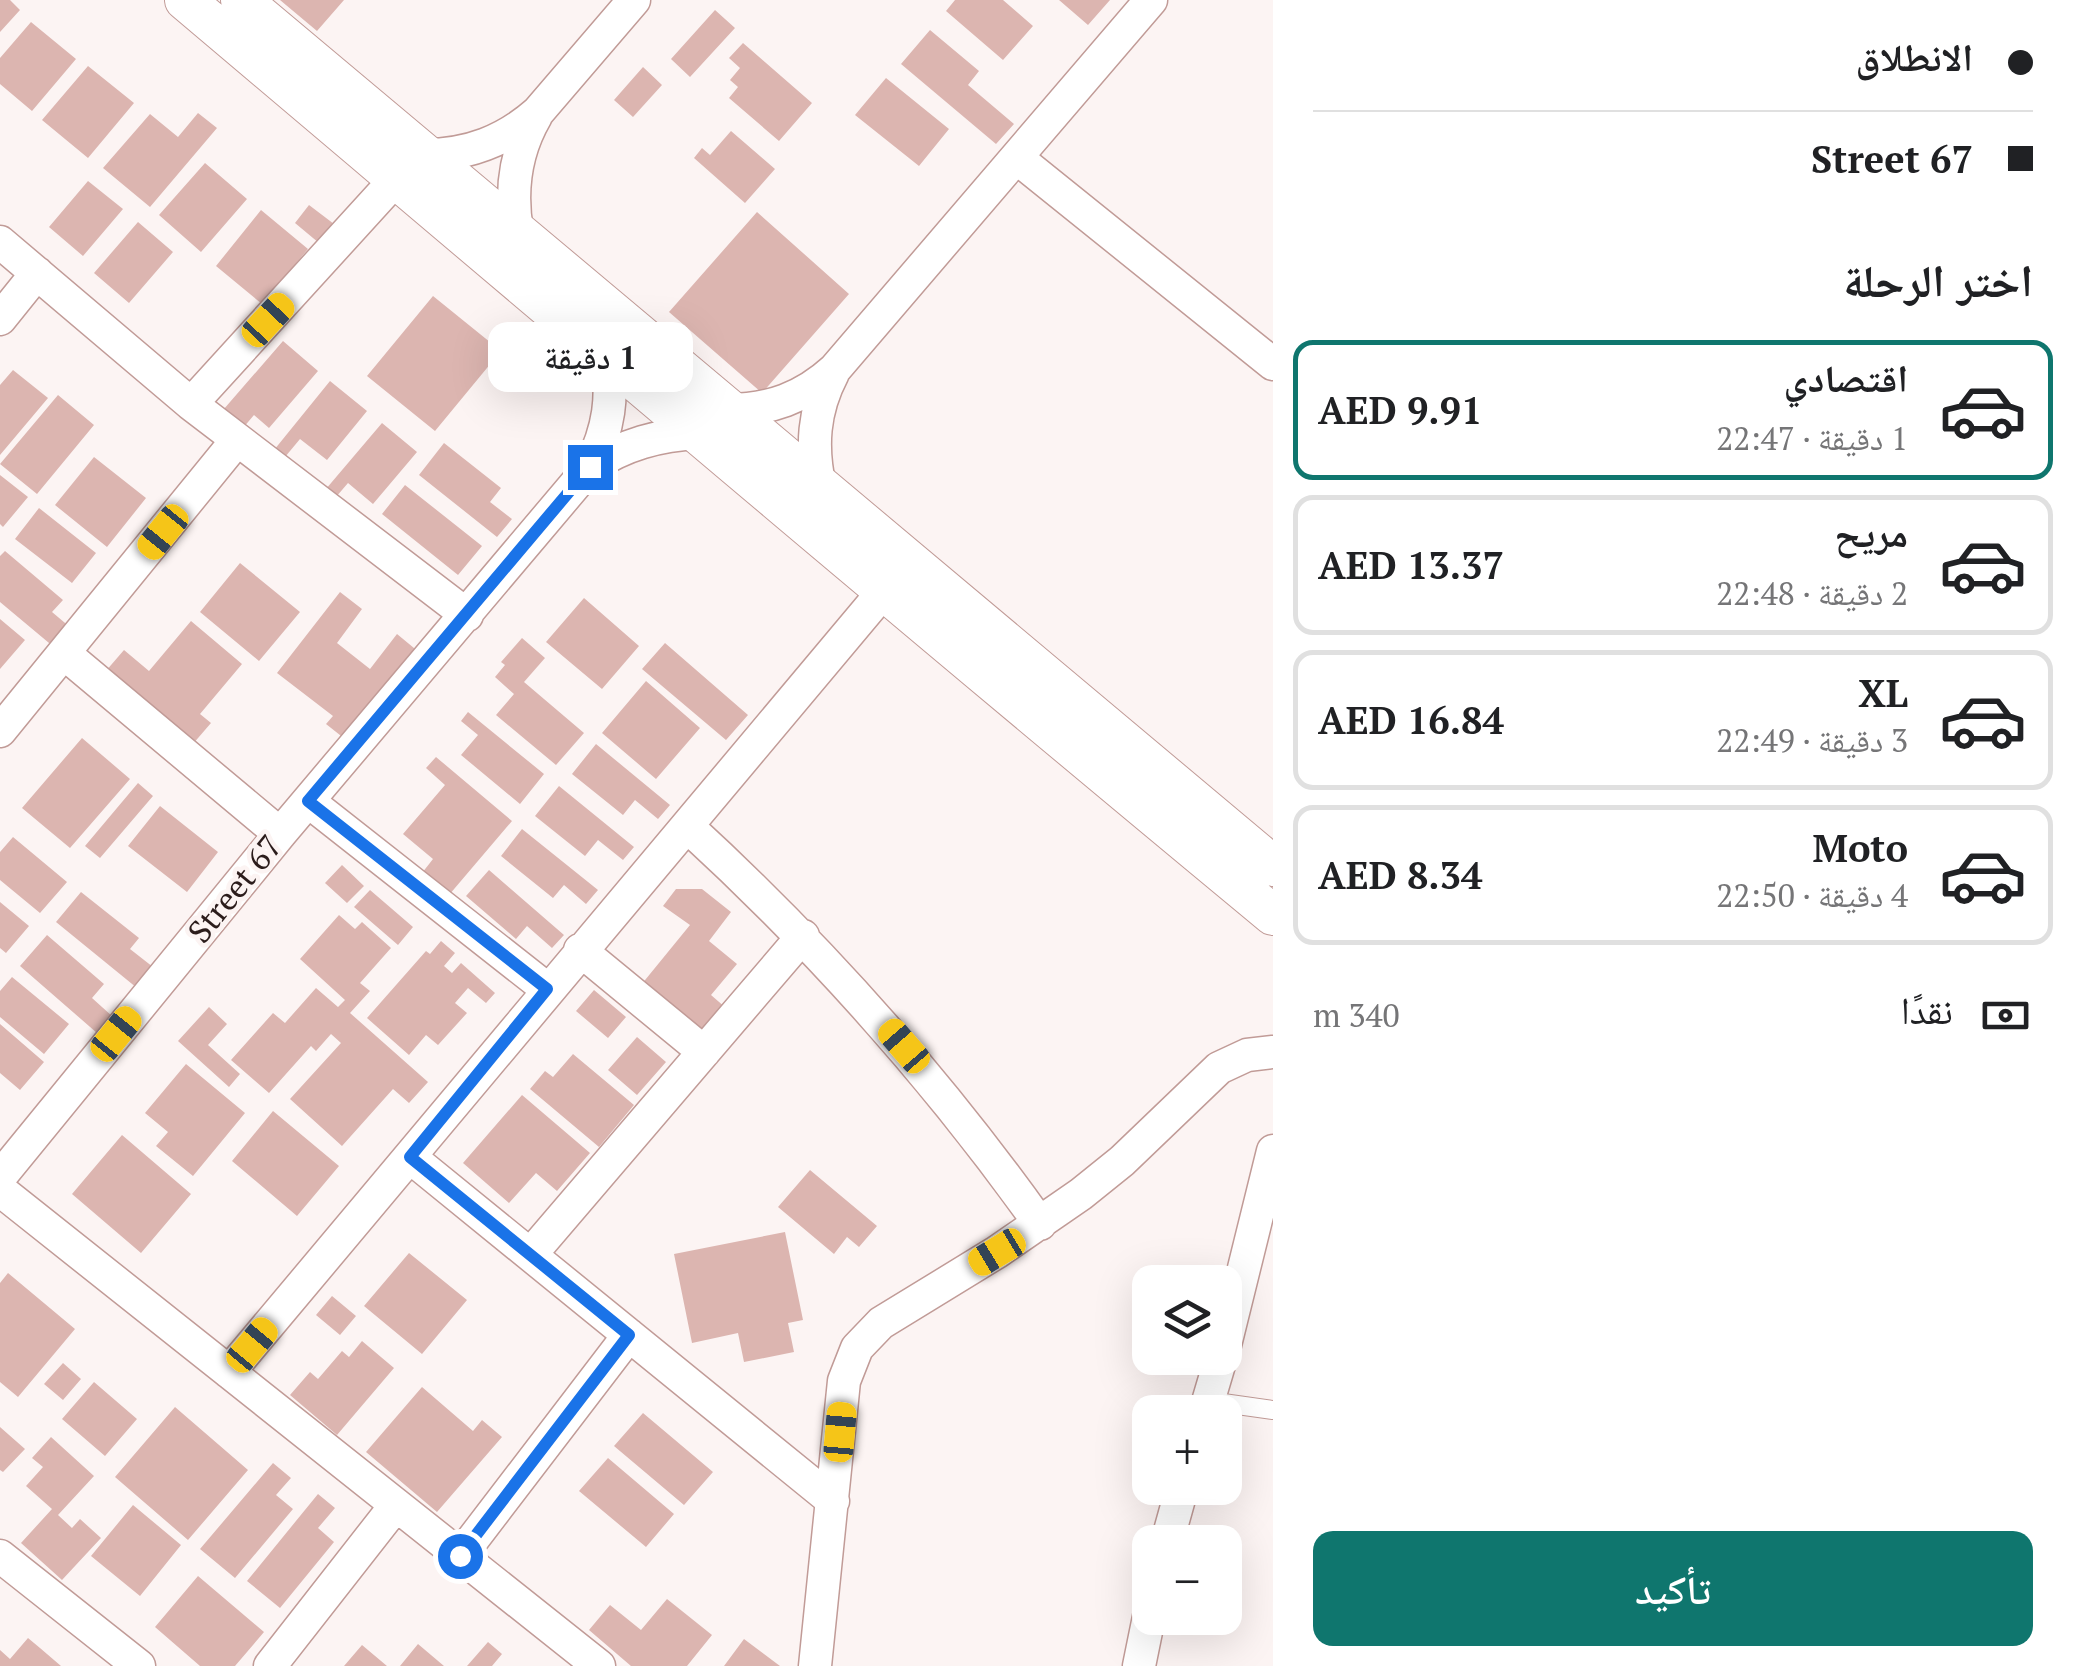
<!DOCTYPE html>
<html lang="ar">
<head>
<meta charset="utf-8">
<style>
  :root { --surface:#fff; --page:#f6f6f6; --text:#202124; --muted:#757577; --line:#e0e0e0; --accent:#0f766e }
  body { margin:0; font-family:"PT Serif","Noto Naskh Arabic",serif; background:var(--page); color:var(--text); direction:rtl; height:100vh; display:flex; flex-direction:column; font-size:38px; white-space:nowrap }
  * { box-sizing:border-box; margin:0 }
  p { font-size:32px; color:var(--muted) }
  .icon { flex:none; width:55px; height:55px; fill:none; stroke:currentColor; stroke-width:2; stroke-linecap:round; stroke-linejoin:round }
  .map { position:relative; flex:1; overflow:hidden; direction:ltr }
  .panel { display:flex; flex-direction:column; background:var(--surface); width:800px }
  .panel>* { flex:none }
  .guide { display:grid; align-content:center; height:220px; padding:0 40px; background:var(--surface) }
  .fabs { position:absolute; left:1132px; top:1265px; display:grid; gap:20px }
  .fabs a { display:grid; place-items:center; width:110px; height:110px; border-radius:20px; background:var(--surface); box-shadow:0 10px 40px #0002; font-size:50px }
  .end { position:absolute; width:45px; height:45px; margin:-22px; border:12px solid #1a73e8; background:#fff; box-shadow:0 0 0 5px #fff }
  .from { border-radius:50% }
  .bubble { position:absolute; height:70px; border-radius:20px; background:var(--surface); box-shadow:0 10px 40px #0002; font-size:32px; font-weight:600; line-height:70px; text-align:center; direction:rtl }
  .car { position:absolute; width:30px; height:60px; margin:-30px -15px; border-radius:12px; box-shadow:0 0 8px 2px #0007; background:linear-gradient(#f5c518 24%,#345 0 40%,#f5c518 0 76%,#345 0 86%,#f5c518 0) }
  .guide b { display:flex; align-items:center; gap:35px; height:95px; font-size:38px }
  .guide b+b { border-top:2px solid var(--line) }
  .guide i { width:25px; height:25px; background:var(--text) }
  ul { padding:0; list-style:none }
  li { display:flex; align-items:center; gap:30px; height:140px; margin:0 20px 15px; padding:0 20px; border:5px solid var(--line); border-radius:20px }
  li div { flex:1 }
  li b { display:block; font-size:38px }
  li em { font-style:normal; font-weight:600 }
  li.active { border-color:var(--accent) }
  li>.icon { width:90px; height:90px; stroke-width:1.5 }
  h2 { padding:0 40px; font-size:45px; line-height:120px }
  .pay { display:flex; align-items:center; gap:25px; height:110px; padding:0 40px; font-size:38px }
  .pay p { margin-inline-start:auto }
  .cta { display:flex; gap:20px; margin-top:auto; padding:20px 40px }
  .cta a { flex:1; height:115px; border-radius:20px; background:var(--accent); color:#fff; font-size:40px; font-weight:600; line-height:115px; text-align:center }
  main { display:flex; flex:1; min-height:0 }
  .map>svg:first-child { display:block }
  .building { fill:#dcb5b0 }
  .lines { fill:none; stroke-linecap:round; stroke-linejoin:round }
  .service-casing { stroke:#c19b97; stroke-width:20 }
  .minor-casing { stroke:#c19b97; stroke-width:35 }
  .tertiary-casing { stroke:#c19b97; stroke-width:42 }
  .service { stroke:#fff; stroke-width:18 }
  .minor { stroke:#fff; stroke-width:32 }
  .tertiary { stroke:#fff; stroke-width:40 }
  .route { stroke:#1a73e8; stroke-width:12 }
  .labels { text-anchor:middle; stroke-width:9; stroke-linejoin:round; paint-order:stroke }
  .street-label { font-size:32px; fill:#2b1c1b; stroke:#fcf4f3 }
</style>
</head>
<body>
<main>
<section class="panel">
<div class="guide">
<b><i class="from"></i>الانطلاق</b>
<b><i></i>Street 67</b>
</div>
<h2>اختر الرحلة</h2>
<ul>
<li class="active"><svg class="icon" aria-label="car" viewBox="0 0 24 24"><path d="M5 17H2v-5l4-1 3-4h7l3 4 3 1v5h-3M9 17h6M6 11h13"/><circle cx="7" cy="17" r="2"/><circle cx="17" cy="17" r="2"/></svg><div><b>اقتصادي</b><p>1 دقيقة · 22:47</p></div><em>AED 9.91</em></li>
<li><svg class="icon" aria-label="car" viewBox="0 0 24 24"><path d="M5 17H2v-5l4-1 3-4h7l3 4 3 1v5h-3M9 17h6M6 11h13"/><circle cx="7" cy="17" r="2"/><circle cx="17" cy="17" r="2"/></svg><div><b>مريح</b><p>2 دقيقة · 22:48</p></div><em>AED 13.37</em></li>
<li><svg class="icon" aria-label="car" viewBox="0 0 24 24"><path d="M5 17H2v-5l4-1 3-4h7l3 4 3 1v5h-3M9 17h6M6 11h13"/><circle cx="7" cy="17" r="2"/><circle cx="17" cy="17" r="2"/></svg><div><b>XL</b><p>3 دقيقة · 22:49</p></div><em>AED 16.84</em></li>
<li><svg class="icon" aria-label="car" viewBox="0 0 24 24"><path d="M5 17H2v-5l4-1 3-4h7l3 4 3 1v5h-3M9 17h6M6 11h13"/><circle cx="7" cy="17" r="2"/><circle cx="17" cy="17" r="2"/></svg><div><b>Moto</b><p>4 دقيقة · 22:50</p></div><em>AED 8.34</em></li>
</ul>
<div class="pay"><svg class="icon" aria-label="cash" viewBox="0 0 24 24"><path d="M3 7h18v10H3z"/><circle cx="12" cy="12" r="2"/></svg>نقدًا<p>340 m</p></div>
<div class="cta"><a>تأكيد</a></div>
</section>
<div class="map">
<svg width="1273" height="1666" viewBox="0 0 1273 1666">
  <rect width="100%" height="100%" fill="#fcf4f3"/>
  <path class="building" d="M0,0H10L20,10L0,32Z
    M280,0H344L317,31Z
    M955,0H1003L1033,26L1003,60L946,11Z
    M1059,0H1110L1088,25Z
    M715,10L735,28L690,77L671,59Z
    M31,22L76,59L32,111L0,84V58Z
    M930,30L979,71L968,85L1014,124L996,144L901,64Z
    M743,43L812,103L779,141L729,98L738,87L730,80L740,68L729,58Z
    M88,66L134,103L88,158L42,120Z
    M643,67L662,85L633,117L614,100Z
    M886,78L949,129L919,166L855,115Z
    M198,113L217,128L150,207L103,168L150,114L178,137Z
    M731,131L775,169L745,203L694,158L702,148L710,155Z
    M205,163L247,199L201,252L159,215Z
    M88,181L123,209L83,256L49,227Z
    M309,205L334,224L319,243L295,223Z
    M261,210L308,249L262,304L216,266Z
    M757,212L849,294L762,393L669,312Z
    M138,222L173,252L129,303L94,273Z
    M433,296L501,351L435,431L367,376Z
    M283,341L318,371L269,428L254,415L237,435L217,417Z
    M13,370L48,398L0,455V385Z
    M330,381L367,411L327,460L300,439L280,463L270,455Z
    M58,395L94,425L37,494L0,464Z
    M382,423L417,452L373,504L348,483L330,504L320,496Z
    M444,443L501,488L490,502L512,519L497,537L419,475Z
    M94,457L146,498L107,547L55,505Z
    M0,475L28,497L3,527L0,524Z
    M405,485L482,546L458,575L382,514Z
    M39,508L96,553L72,583L15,539Z
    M5,551L63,600L52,612L71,628L55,648L0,602V556Z
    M240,563L300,612L259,661L200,612Z
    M340,592L362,609L337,643L370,669L397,634L420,653L350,743L326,724L333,716L277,673Z
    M584,598L639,646L602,689L546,642Z
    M0,619L25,640L0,669Z
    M191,621L242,664L200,714L211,723L192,745L105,672L124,650L149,671Z
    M522,638L545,658L524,682L584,733L556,765L496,715L514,694L495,677L505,665L501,662Z
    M665,643L748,715L726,740L642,669Z
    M646,681L700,728L656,779L602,733Z
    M468,712L544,774L520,804L461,755L478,735L461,721Z
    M82,738L130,779L70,848L22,808Z
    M596,744L670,805L658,819L635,800L623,815L572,774Z
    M436,757L512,821L449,895L422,873L433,859L403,834L445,785L426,768Z
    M138,783L153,796L100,858L85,846Z
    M559,786L634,847L623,860L598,840L585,856L535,816Z
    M160,806L218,852L187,892L128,846Z
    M522,829L598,890L586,904L564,885L553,898L501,856Z
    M13,837L67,882L40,913L0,880V852Z
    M342,865L364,886L347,903L325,883Z
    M489,870L564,935L552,948L527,926L516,939L466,896Z
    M676,889H702L731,912L709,941L737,964L711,995L726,1008L703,1036L641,985L690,925L663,906Z
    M370,890L413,927L398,945L354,907Z
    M81,892L139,938L130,949L153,967L137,988L56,922Z
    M0,902L29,926L6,953L0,948Z
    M339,915L355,929L362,922L391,948L360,983L370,991L350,1013L428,1082L409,1103L393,1089L342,1146L290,1099L341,1043L331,1034L316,1051L311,1046L269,1093L231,1060L273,1013L285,1023L316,988L338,1007L345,1000L300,959Z
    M47,935L104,984L92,998L112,1016L97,1033L20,966Z
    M441,941L455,953L444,966L452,973L461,963L495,993L486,1003L468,988L455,1003L467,1013L438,1045L426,1035L409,1055L367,1018L426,951L430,954Z
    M12,977L69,1024L44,1054L0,1017V991Z
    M594,990L626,1017L608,1038L576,1011Z
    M209,1007L227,1024L208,1045L240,1074L229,1087L178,1041Z
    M0,1024L44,1062L20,1090L0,1073Z
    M637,1037L666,1062L637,1095L608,1070Z
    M573,1054L634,1105L599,1147L530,1089L545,1071L553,1077Z
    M186,1064L245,1113L193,1176L156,1146L168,1132L145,1113Z
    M522,1095L590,1153L557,1191L536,1173L509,1203L463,1163Z
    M273,1111L339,1166L297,1216L232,1161Z
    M122,1135L191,1194L141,1253L72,1194Z
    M810,1170L877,1226L859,1247L847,1237L834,1254L778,1207Z
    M785,1232L803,1320L788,1323L794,1352L744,1362L738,1333L692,1343L674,1254Z
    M409,1253L467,1300L422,1354L364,1306Z
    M8,1273L75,1329L18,1397L0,1382V1283Z
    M332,1296L356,1316L340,1335L316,1315Z
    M362,1341L394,1368L337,1435L290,1395L310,1372L318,1379L342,1351L349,1357Z
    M63,1363L81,1379L63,1400L44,1384Z
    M94,1382L137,1419L105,1456L62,1419Z
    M422,1387L473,1431L482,1420L502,1437L437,1512L366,1452Z
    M175,1407L248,1470L188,1540L115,1477Z
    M643,1413L713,1472L684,1505L614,1446Z
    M0,1427L25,1449L3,1472L0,1470Z
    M51,1437L94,1476L58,1515L72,1528L80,1519L101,1538L62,1580L21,1543L52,1509L26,1486L43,1467L32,1458Z
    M608,1458L674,1514L646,1547L579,1491Z
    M273,1463L291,1478L276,1495L293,1509L235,1578L200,1549Z
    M318,1494L335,1508L318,1528L334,1542L280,1608L247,1581Z
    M133,1505L181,1545L140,1596L91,1556Z
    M198,1576L264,1632L235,1666H200L155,1627Z
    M667,1599L712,1635L687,1666H631L589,1630L610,1605L641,1630Z
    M28,1638L40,1648L61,1666H0V1650L10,1659Z
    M744,1639L780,1666H724Z
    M488,1642L502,1654L492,1666H467Z
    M418,1644L444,1666H400Z
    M362,1645L387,1666H344Z"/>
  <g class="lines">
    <defs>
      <path id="service" d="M1209,1401L1273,1410"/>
      <path id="minor" d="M424,155C469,155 505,141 538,112L634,0
        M1017,158L1273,364
        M517,231C510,190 515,152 536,116
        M0,242L191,404L467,615
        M0,319L37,273
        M191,404L396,179
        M727,410C770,410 803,398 835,369L1151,0
        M590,467C625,444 658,435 700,433
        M820,488C811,447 813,411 833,373
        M65,654L280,834
        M0,731L237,440
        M308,801L547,989
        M687,826C819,947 936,1078 1040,1224
        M580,950L704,1052
        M410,1157L833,1501
        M0,1177L280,834L590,467C609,429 614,396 606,355
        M0,1190L599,1666
        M531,1254L803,936
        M1225,1345L1273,1151
        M229,1372L883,592
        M1205,1412L1221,1358
        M1167,1542L1182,1488
        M0,1556L139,1666
        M460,1556L629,1335
        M270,1666L396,1505
        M815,1666L844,1381L857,1348L881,1323L997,1252L1081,1194L1122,1161L1219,1068L1247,1055L1273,1052
        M1139,1666L1150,1612"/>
      <path id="tertiary" d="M185,0C547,306 908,613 1273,915
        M241,0L1273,866"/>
    </defs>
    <use href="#service" class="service-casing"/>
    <use href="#minor" class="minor-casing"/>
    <use href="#tertiary" class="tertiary-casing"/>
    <use href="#service" class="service"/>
    <use href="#minor" class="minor"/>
    <use href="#tertiary" class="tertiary"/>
  </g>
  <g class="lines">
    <path class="route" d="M460,1556L629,1335L410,1157L547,989L308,801L590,467"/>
  </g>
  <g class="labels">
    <g class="street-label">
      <text transform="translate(235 889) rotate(-51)" y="11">Street 67</text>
    </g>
  </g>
</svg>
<div class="fabs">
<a><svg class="icon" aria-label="layers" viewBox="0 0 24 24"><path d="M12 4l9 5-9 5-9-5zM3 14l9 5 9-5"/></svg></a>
<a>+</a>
<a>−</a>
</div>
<i class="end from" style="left:460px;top:1556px"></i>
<i class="end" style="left:590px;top:467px"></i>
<div class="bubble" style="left:488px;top:322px;width:205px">1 دقيقة</div>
<i class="car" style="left:268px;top:320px;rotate:43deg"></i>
<i class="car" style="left:163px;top:532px;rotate:219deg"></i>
<i class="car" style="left:116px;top:1034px;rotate:39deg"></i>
<i class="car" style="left:904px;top:1046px;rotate:319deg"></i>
<i class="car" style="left:997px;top:1252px;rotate:239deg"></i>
<i class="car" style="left:252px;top:1345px;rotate:40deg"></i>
<i class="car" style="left:840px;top:1432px;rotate:5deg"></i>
</div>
</main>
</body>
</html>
